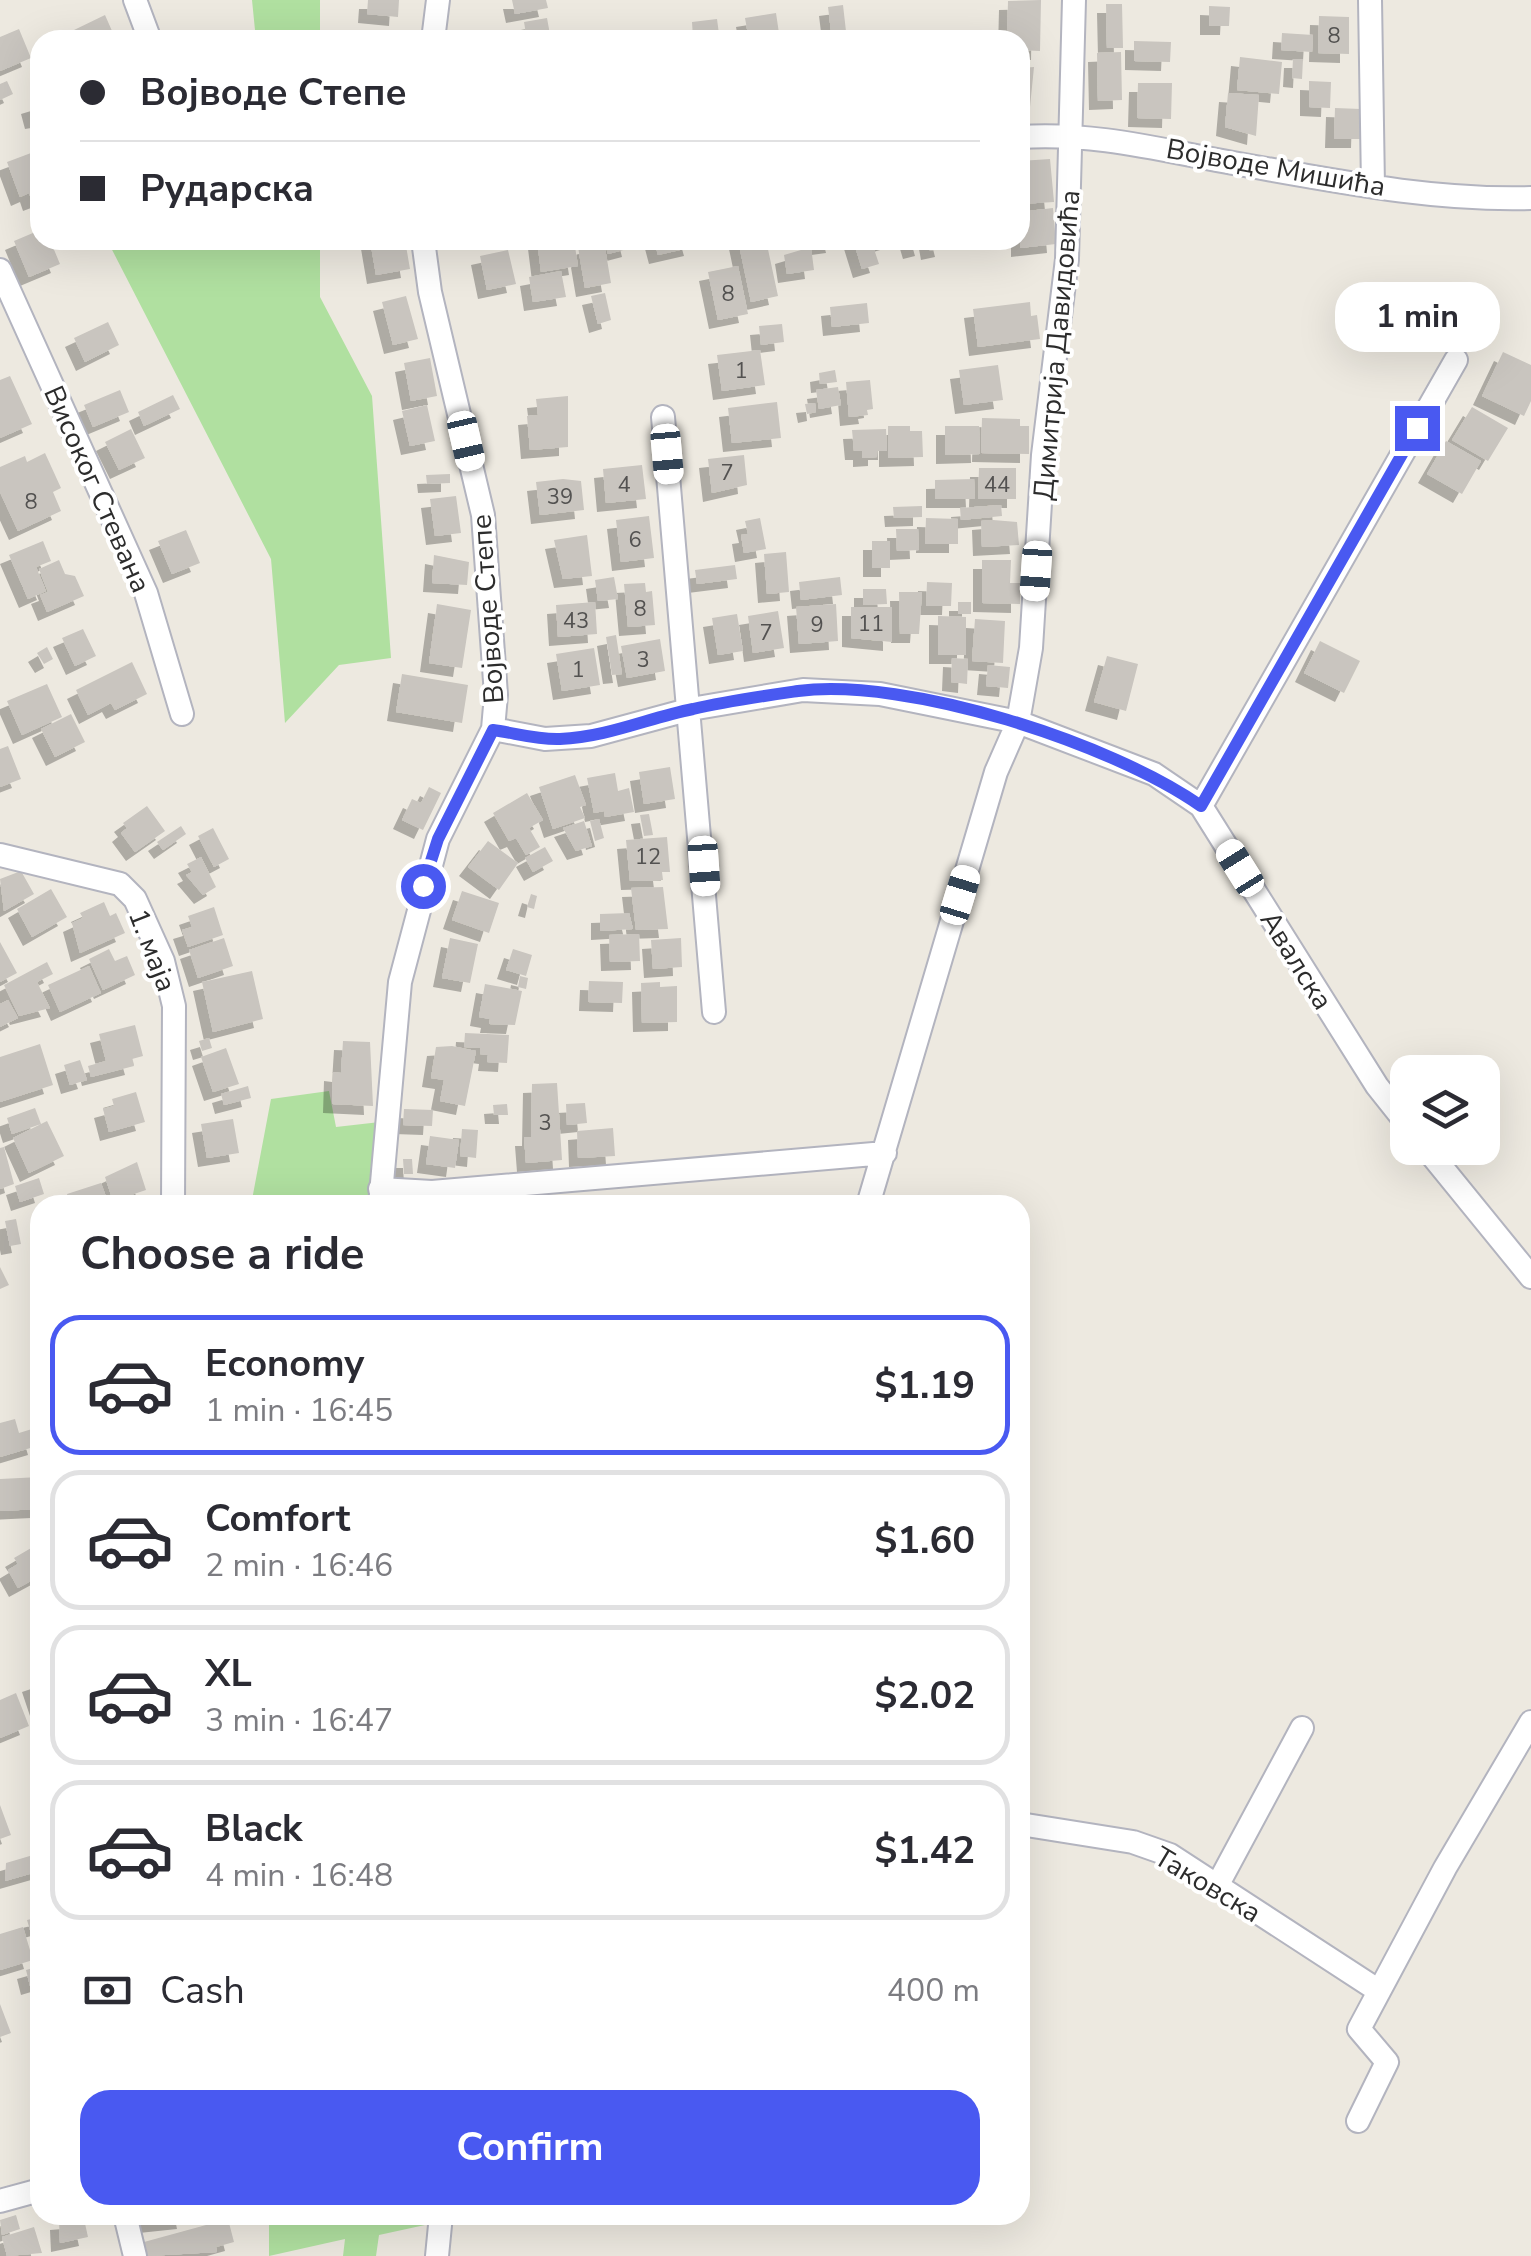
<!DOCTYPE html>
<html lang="en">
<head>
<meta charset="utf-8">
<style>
  :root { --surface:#fff; --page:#f2f2f3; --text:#2b2b33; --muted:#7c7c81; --line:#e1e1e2; --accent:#4959f1 }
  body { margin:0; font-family:"Nunito Sans",sans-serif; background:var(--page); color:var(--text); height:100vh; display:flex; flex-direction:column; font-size:38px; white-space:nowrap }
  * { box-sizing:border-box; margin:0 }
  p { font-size:32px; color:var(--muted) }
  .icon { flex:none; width:55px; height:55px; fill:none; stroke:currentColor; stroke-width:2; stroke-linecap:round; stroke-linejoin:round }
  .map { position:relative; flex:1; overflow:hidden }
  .sheet { position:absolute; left:30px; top:1195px; width:1000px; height:1030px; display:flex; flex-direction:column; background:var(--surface); border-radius:30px; box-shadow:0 10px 40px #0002 }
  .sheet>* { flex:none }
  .banner { position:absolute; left:30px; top:30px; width:1000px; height:220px; border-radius:30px; box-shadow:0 10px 40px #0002; display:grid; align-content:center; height:220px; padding:0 50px; background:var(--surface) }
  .buttons { position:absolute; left:1390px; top:1055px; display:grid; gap:20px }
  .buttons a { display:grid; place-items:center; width:110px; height:110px; border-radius:20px; background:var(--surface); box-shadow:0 10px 40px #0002; font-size:50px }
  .end { position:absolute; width:45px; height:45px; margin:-22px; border:12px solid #4959f1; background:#fff; box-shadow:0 0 0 5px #fff }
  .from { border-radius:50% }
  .bubble { position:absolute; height:70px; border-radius:30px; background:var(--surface); box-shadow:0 10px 40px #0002; font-size:32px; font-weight:700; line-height:70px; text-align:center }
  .car { position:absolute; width:30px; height:60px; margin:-30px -15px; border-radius:12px; box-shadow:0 0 8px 2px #0007; background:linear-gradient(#fff 24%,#345 0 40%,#fff 0 76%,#345 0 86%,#fff 0) }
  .banner b { display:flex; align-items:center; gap:35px; height:95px; font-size:38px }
  .banner b+b { border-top:2px solid var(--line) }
  .banner i { width:25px; height:25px; background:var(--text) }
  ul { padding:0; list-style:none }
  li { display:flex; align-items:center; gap:30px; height:140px; margin:0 20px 15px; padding:0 30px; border:5px solid var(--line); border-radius:30px }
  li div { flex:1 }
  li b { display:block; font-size:38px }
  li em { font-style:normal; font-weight:700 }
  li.current { border-color:var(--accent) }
  li>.icon { width:90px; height:90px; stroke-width:1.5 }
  h2 { padding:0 50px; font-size:45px; line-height:120px }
  .pay { display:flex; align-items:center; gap:25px; height:110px; padding:0 50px; font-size:38px }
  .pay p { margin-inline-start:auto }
  .button { display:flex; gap:20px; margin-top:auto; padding:20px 50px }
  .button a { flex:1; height:115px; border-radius:30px; background:var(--accent); color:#fff; font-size:40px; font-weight:700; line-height:115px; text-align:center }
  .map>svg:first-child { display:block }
  .green { fill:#b0e0a0 }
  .building { fill:#c9c5bf; filter:url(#shadow) }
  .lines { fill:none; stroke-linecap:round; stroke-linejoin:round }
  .minor-casing { stroke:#b3b4bf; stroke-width:26 }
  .minor { stroke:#fff; stroke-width:22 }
  .route { stroke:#4959f1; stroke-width:12 }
  .labels { text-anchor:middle; stroke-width:8; stroke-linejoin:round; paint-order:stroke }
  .number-label { font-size:22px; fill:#535251 }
  .street-label { font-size:28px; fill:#2c2c2c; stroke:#fff }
</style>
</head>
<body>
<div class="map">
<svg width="1531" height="2256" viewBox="0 0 1531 2256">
  <defs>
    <filter id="shadow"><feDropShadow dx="-9" dy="9" stdDeviation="0" flood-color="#0004"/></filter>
  </defs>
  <rect width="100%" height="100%" fill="#ede9e0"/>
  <path class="green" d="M252,0H320V40H256Z
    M107,240H320V297L372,396L391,658L339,665L285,723L271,559Z
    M329,1091L336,1127L380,1122L369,1205H251L271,1099Z
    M269,2215H426L425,2225L379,2235L376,2256H343L345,2239L269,2256Z"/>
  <path class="building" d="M368,0H399L398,17L367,14Z
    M512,0H546L548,8L515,14Z
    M1041,0L1040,51L1020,50V40H1007L1008,1Z
    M1106,4H1122L1123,48H1107Z
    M843,5L847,40H817L816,33L831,31L828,7Z
    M1209,6L1230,7L1229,26H1209Z
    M776,13L780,40H749L745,18Z
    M105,15L116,40H78L74,30Z
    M1319,16L1349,17V54L1318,53Z
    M547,18L551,40H527L524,22Z
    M717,19L719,34L693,37L692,22Z
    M19,29L31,58L0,71V37Z
    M630,30L631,40H617L616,32Z
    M1282,33L1313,35L1312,52L1281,50Z
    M1134,41L1171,42L1170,62L1134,61Z
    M1121,52L1122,100L1098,101L1097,53Z
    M1240,57L1282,62L1279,94L1237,90Z
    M1293,59H1303L1302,79L1292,78Z
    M1034,67L1030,107L1020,108V68Z
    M7,81L13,94L0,100V84Z
    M1309,81L1331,82L1330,108L1309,107Z
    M1138,83H1172L1171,119L1137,118Z
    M1228,93L1259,95L1256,136L1225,127Z
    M40,102V119L34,120L30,105Z
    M1335,108L1361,109L1360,139H1334Z
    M39,150L40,199L32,202L29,193L20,197L7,162Z
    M1050,159L1054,202L1020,204V161Z
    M1053,208L1056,244L1020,248V212Z
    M40,230V240H50L60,264L29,277L14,241Z
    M370,240H405L410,269L376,275Z
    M537,240H574L578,266L541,272Z
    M604,240H629L631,248L608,254Z
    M654,240H691L693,247L658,255Z
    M738,240H766L778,296L751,302Z
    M812,240H834L835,244L813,247Z
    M853,240H889V241L873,246L879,264L862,269Z
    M909,240H922L924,247L912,250Z
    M928,240H942L944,248L930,251Z
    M604,242L611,283L585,288L578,247Z
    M811,247L814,270L787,274L784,255Z
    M508,250L516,284L487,290L480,256Z
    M738,266L748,314L718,320L708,272Z
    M561,271L566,297L533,302L529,277Z
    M605,293L611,320L598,324L591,296Z
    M406,296L418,339L393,345L382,302Z
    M1030,302L1031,316L1037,315L1040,339L978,347L973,309Z
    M867,303L869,323L832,327L830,307Z
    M108,322L119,345L85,362L74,338Z
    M782,324L784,342L761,345L759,326Z
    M760,350L765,385L722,391L717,355Z
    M1503,352L1531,365V401L1524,416L1482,396Z
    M430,358L437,396L411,401L404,363Z
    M998,365L1003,400L964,405L959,370Z
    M835,370L837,382L820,384L819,373Z
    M10,376L32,424L0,438V380Z
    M870,380L873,409L867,410L868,415L849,417L846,382Z
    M838,387L841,405L819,409L816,390Z
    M120,390L129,412L93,427L84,405Z
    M173,395L180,409L144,426L138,412Z
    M568,396V447L530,450L527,416L538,415L536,399Z
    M777,402L781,438L732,443L728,408Z
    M815,403L816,412L807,414L805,404Z
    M427,405L435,441L410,446L402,411Z
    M1472,407L1508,428L1488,461L1452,440Z
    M982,418L1020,419V426H1029V454L981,453Z
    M888,426H910V431H922L923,457L888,458Z
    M945,426H979L980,454L945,455Z
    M131,429L145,458L119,470L105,442Z
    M886,429L887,451H877V457L862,458V451H854L852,430Z
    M1446,441L1481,461L1462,494L1427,474Z
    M45,453L61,488L53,492L61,511L18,531L0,492V467L25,456L27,462Z
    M744,455L747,485L712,493L708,459Z
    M642,465L646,499L606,503L603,469Z
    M979,468H1016V499H978Z
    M450,474V483L427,484L426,475Z
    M563,479L581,481L584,510L540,515L536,482Z
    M974,479L975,499H935V480Z
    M456,496L461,533L435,536L430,499Z
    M1001,505L1002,516L961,520L960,508Z
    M922,506V517L894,518L893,507Z
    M649,516L654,558L621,562L616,520Z
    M760,518L766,549L744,553L741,535L748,534L745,521Z
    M926,518L958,519V544H925Z
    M993,520L1017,522L1019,545L982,547L981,521Z
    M896,529H918L919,550L897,551Z
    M186,530L200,563L172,574L158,541Z
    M587,535L592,576L563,579L554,540Z
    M43,541L51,561L36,567L46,591L28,599L9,555Z
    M872,541H890V568H872Z
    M786,552L789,592L767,594L764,554Z
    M434,555L469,562L467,585L432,583Z
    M59,560L65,574L75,576L84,596L47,612L40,595L48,592L39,569Z
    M982,560H1011L1010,583H1020V604L982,603Z
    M735,565L737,579L697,584L695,570Z
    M614,577L618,599L598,601L595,580Z
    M840,577L842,595L801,600L799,582Z
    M927,582L952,583L951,606H926Z
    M645,583L646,592L652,591L655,625L628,627L624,584Z
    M863,589H886L887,604L863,605Z
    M899,592H922L919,634H900Z
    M595,602L597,634L558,637L556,605Z
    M958,602H971V614H958Z
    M437,604L471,610L462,668L429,663Z
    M836,604L838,641L799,644L796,607Z
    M851,607H892V642L851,638Z
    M778,611L784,648L753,653L748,616Z
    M737,614L743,651L718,655L712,618Z
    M938,616L966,617V655H938Z
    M975,619L1005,621L1003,663L972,661Z
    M83,629L96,656L75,666L62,638Z
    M616,635L622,674L612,675L606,637Z
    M660,639L665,671L627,678L621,646Z
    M1320,641L1360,661L1344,693L1304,673Z
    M47,647L53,659L44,664L37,653Z
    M594,648L600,685L562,691L556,654Z
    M1107,656L1138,664L1126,711L1094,702Z
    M952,658L968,659L967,684L951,682Z
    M132,662L147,694L115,710L111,703L88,715L76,690Z
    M988,665L1010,667L1008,688L986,686Z
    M402,674L468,685L462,723L396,712Z
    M47,684L62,717L22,735L7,701Z
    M71,714L85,742L55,757L41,729Z
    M8,746L21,779L0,787V749Z
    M670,767L675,799L644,804L639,772Z
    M615,773L618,791L629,788L634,812L605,817L604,811L594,813L587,778Z
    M575,775L586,805L580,807L585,818L553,829L539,787Z
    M429,787L441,793L423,830L402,820L412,799L421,803Z
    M527,793L543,820L529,828L540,847L526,855L516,838L509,841L493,813Z
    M147,806L165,831L135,852L121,833L127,828L123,823Z
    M649,814L653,835L644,836L640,815Z
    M599,819L604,838L595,841L590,821Z
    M584,821L592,846L576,851L563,828Z
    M181,826L186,834L163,850L157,842Z
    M213,828L229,859L214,867L198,836Z
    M667,837L670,872H662L663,880L630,881L626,840Z
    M488,841L518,863L499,890L468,867Z
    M545,847L553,861L533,872L525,858Z
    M201,857L216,887L203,895L186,875L192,872L187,864Z
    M21,871L34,894L4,911L0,879Z
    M663,887L668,929L636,930L631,888Z
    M51,889L67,917L32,937L17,909Z
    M462,891L499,903L489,933L452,920Z
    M531,894L537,896L534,909L527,907Z
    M104,902L110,916L116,913L125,933L80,953L72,923L83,918L80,913Z
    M214,907L223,935L188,947L182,930L192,927L188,916Z
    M629,913L633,929L600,931V914Z
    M639,934L640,961L610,962L609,935Z
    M224,938L233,966L198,978L189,950Z
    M450,938L478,944L470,983L442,978Z
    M681,938L682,967L653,969L651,940Z
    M0,942L17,973L0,982Z
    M109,949L115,961L127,956L135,975L103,990L89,959Z
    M513,949L532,955L526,976L506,970Z
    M47,962L53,974L37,982L50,1008L19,1016L4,985Z
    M89,966L101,993L60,1012L48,985Z
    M252,971L263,1019L213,1032L202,982Z
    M520,976L528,978L526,989L518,987Z
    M589,981L623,982L622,1003L588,1002Z
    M660,982V987L677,986V1022L642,1023L641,983Z
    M485,984L522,991L515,1025L489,1024L490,1019L479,1017Z
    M8,1000L18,1018L0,1027V1004Z
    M135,1025L143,1056L132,1059L134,1066L91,1077L88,1066L106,1061L99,1034Z
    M465,1033L509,1035L507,1063L487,1062L488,1055L480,1054V1048L464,1047Z
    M209,1038L212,1048L202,1051L199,1041Z
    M343,1041L370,1042L373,1106L332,1104L333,1072L341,1073Z
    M40,1044L53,1085L0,1102V1057Z
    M452,1046L476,1051L465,1106L440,1101L444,1080L431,1078L436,1047Z
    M226,1048L239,1084L213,1092L201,1057Z
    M80,1060L87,1080L70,1085L64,1065Z
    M557,1083L562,1160L526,1163L524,1137H531L532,1084Z
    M248,1086L251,1098L224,1105L221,1094Z
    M136,1092L145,1122L109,1132L103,1109L114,1106L112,1099Z
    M585,1103L587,1123L567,1125L566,1104Z
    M507,1104L508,1115H494L493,1105Z
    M35,1108L41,1124L12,1134L7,1118Z
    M404,1109L433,1110L432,1126L403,1125Z
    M233,1119L239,1153L207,1158L201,1124Z
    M47,1121L64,1156L29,1173L13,1138Z
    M613,1128L615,1156L578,1158L577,1131Z
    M462,1129L478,1130L476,1158L460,1156Z
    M430,1136L459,1140L455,1168L426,1164Z
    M4,1147L14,1184L0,1189V1148Z
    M403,1159H412L413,1174H404Z
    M137,1162L146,1190L113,1201L105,1177Z
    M39,1178L44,1194L20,1202L15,1186Z
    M101,1183L109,1205H70L67,1194Z
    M16,1219L21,1244L10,1246L5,1221Z
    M0,1267L9,1285L0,1289Z
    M15,1419L19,1433L32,1429L37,1446L0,1457V1423Z
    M40,1477V1509L0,1511V1479Z
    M38,1544L40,1576L18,1588L8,1570L18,1564L14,1558Z
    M40,1680V1707H39L31,1683Z
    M16,1693L29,1726L0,1738V1700Z
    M0,1805L11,1835L0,1839Z
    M40,1853V1871L5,1881L6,1863Z
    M40,1917V1927L30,1930L27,1920Z
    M23,1927L33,1960L0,1970V1934Z
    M40,1966V1983L30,1986L26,1970Z
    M0,2004L11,2033L0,2037Z
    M16,2215L20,2229L2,2235L0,2220Z
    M147,2215H185L186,2220L148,2224Z
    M84,2219L88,2237L60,2243L59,2221Z
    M228,2219L234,2242L216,2247L217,2252L148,2256L144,2242Z
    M34,2227L42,2253L7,2256L2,2237Z"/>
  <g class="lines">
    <defs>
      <path id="minor" d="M135,0L150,40
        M1370,0L1373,186
        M433,40L438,0
        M1020,137C1094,132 1161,150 1233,163C1331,180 1432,201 1531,198
        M0,270L146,593L182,714
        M663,417L714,1012
        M493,729L545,739L591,736L691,709L803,690L880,694L1018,722L1154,774L1201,806L1377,1086L1408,1125
        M1201,806L1456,360
        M0,855L120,884L135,899L163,961L174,1006L173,1205
        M1426,1148L1531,1277
        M380,1189L432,1192L885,1153
        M380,1205L400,982L438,839L493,729L496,695L483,515L430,292L423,240
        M868,1205L996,772L1018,722L1031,648L1043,455L1067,259L1074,0
        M1020,1824L1133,1842L1170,1855L1379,1991
        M1217,1886L1302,1728
        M1358,2121L1387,2062L1359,2029L1445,1868L1531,1722
        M0,2201L40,2190
        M125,2215L135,2256
        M437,2256L441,2215"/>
    </defs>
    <use href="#minor" class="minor-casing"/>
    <use href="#minor" class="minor"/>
  </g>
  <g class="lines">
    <path class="route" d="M423,886L438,839L493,730C515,733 538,740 560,739C608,737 648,718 693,709C727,701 763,696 798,691C908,677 1111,743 1201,806L1417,428"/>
  </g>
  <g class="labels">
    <g class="number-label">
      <text x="1334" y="43">8</text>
      <text x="728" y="301">8</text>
      <text x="741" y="378">1</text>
      <text x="727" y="480">7</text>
      <text x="624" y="492">4</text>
      <text x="997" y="492">44</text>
      <text x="560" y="504">39</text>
      <text x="31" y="509">8</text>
      <text x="635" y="547">6</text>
      <text x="640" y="616">8</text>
      <text x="576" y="628">43</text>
      <text x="871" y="631">11</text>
      <text x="817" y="632">9</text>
      <text x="766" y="640">7</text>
      <text x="643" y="667">3</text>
      <text x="578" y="677">1</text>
      <text x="648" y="864">12</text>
      <text x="545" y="1130">3</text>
    </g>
    <g class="street-label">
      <text transform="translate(1276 167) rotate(10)" y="10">Војводе Мишића</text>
      <text transform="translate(1056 345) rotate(-85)" y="10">Димитрија Давидовића</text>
      <text transform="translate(98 489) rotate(66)" y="10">Високог Стевана</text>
      <text transform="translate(487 609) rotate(-94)" y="10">Војводе Степе</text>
      <text transform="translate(153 950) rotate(69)" y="10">1. маја</text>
      <text transform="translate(1297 960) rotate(58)" y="10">Авалска</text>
      <text transform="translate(1208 1884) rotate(31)" y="10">Таковска</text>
    </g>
  </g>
</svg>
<div class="buttons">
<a><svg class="icon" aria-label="layers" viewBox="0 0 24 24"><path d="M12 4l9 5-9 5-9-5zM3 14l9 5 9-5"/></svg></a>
</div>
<i class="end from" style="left:423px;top:886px"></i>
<i class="end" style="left:1417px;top:428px"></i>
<div class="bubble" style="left:1335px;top:282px;width:165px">1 min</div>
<i class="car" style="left:466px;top:441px;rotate:167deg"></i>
<i class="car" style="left:667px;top:454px;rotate:175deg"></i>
<i class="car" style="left:1036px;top:571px;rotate:184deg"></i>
<i class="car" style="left:704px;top:866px;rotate:176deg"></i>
<i class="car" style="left:1240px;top:868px;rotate:328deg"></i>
<i class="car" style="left:960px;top:895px;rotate:17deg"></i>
<div class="banner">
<b><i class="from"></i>Војводе Степе</b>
<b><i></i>Рударска</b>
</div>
<section class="sheet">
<h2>Choose a ride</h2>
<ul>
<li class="current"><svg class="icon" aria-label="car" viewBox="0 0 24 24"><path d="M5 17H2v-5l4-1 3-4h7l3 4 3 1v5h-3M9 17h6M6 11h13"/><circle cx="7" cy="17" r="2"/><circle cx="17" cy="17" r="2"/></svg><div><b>Economy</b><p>1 min · 16:45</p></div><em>$1.19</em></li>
<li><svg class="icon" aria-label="car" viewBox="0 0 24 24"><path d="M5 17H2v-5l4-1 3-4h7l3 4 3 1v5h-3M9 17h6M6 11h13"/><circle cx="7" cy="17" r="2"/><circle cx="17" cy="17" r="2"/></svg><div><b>Comfort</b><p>2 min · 16:46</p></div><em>$1.60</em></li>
<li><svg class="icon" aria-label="car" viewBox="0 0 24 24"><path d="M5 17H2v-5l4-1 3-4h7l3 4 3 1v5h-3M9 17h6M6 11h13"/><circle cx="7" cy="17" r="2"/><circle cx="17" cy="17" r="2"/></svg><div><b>XL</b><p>3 min · 16:47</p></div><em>$2.02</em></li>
<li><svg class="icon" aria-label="car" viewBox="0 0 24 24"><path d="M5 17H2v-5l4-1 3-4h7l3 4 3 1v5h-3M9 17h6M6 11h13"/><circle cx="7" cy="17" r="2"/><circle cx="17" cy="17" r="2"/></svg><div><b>Black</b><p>4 min · 16:48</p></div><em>$1.42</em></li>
</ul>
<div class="pay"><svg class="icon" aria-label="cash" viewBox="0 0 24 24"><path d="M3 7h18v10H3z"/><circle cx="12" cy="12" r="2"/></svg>Cash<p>400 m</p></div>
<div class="button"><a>Confirm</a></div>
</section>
</div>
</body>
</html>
